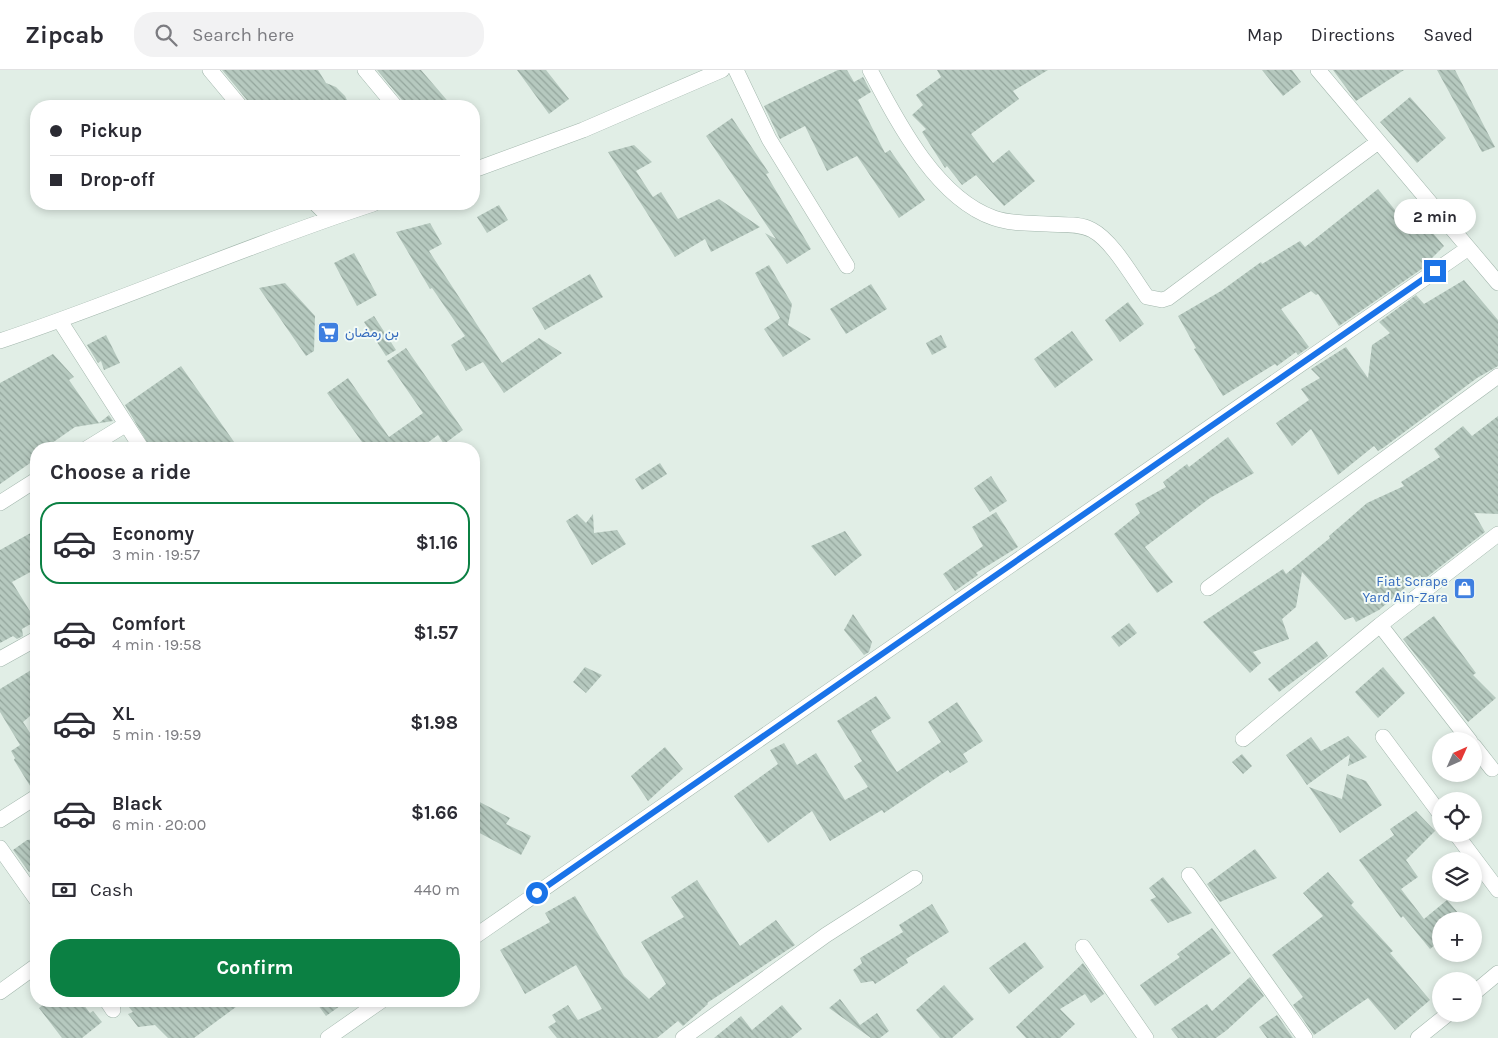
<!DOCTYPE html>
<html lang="en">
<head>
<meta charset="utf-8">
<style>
  :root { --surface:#fff; --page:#f2f2f3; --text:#2b2b33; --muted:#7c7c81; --line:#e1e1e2; --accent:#0b8043 }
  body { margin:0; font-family:Karla,Vazirmatn,sans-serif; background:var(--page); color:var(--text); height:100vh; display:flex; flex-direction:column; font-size:19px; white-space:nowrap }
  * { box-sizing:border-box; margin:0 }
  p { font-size:16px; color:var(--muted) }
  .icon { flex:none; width:28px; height:28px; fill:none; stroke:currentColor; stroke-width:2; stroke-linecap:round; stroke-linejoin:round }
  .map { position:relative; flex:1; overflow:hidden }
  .side { position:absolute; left:30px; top:372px; width:450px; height:565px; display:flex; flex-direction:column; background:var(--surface); border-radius:20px; box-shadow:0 2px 8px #0003 }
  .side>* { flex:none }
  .banner { position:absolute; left:30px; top:30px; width:450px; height:110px; border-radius:20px; box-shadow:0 2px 8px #0003; display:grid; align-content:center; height:110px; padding:0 20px; background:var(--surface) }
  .needle { width:32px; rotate:45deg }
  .buttons { position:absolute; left:1432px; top:662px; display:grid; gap:10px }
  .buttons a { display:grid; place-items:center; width:50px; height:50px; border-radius:50%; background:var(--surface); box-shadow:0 2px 8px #0003; font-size:25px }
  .end { position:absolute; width:22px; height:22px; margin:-11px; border:6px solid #1a73e8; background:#fff; box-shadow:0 0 0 2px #fff }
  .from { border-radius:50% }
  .bubble { position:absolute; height:35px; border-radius:18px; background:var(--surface); box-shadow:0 2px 8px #0003; font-size:16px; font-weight:700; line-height:35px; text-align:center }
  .banner b { display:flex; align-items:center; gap:18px; height:48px; font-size:19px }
  .banner b+b { border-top:1px solid var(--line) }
  .banner i { width:12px; height:12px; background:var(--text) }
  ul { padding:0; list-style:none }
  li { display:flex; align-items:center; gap:15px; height:82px; margin:0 10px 8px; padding:0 10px; border:2px solid transparent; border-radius:20px }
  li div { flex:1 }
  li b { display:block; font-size:19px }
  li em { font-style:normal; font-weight:700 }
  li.on { border-color:var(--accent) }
  li>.icon { width:45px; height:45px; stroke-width:1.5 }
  h2 { padding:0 20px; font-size:22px; line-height:60px }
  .pay { display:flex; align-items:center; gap:12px; height:55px; padding:0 20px; font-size:19px }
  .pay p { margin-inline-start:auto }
  .action { display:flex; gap:10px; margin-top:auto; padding:10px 20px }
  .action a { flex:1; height:58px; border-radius:20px; background:var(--accent); color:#fff; font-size:20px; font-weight:700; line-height:58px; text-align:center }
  header { display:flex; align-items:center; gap:30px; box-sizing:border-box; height:70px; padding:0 25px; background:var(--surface); border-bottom:1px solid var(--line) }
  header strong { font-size:24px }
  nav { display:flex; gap:28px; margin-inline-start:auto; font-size:18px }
  .search { width:350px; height:45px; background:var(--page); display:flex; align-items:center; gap:12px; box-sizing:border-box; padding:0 18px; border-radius:20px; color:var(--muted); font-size:19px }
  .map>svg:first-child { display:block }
  .building { fill:url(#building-back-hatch) }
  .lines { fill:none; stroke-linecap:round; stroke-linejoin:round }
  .minor-casing { stroke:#a3b7ad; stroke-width:16 }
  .minor { stroke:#fff; stroke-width:15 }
  .route { stroke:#1a73e8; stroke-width:6 }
  .labels { text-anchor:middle; stroke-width:4; stroke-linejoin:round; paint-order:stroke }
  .shop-label { font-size:14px; fill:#366cbe; stroke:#f2faf5; text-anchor:start }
</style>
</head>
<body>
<header>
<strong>Zipcab</strong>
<div class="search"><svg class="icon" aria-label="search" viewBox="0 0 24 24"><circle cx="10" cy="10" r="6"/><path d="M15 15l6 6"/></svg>Search here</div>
<nav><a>Map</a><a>Directions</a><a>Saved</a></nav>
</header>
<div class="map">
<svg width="1498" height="968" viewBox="0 0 1498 968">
  <defs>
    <pattern id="building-back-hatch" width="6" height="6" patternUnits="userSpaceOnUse" patternTransform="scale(1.25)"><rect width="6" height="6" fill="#b6c9bf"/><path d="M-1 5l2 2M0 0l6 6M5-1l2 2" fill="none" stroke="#93a59c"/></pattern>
  </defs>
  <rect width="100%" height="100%" fill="#e1eee6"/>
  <path class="building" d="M222,0H318L326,13L336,17L345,26L350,36H249L247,30Z
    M377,0H421L452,36H404L402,30Z
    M517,0H546L569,29L549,44Z
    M838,0H847L854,12L863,7L871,22L858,30L885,83L890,80L925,130L899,148L857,86L827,101L805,56L780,69L764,36Z
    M937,0H1048L1013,21L1019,29L971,64L993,93L1009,80L1035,111L1004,136L976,105L962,115L947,96L945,98L922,62L926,59L912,45L923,35L916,25L941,7Z
    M1262,0H1292L1301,12L1283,26Z
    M1333,0H1404L1356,31Z
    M1437,0H1455L1495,77L1482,82Z
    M1410,27L1446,68L1417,93L1380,52Z
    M732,48L769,103L766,104L811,179L787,194L765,163L776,169L706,66Z
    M634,75L652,92L636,101L653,127L661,122L678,149L719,129L760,157L711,182L705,169L675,187L608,82Z
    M1378,119L1404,151L1417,145L1444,176L1428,192L1429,194L1339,256L1318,224L1316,225L1311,221L1281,239L1309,277L1298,285L1296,282L1277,296L1275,294L1223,326L1194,279L1196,278L1178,246L1221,221L1261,192L1262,194L1300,171L1305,177Z
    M499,135L508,150L487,163L477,147Z
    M430,153L442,174L429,181L502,293L539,268L562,283L504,323L483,292L466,301L451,275L465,266L432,218L430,219L396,162Z
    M354,183L377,225L357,236L334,193Z
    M769,195L792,234L788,255L811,269L783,287L764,259L780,248L755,203Z
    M590,204L603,227L545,260L532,238Z
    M1464,210L1498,250V296L1477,308L1383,378L1378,381L1374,376L1338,405L1311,359L1292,376L1276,353L1309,330L1301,319L1320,308L1311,299L1346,277L1368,308L1372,275L1390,263L1379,252L1416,225L1424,234Z
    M285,213L315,246L314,281L306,286L259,218Z
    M871,214L887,239L846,264L830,239Z
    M1128,232L1144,254L1120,272L1105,250Z
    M374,246L396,280L386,286L364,252Z
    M1072,261L1093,290L1055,318L1034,289Z
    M106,265L120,293L104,300L101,291L98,293L87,275Z
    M941,265L947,277L932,285L926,273Z
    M406,278L463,360L444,374L438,365L419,379H367L327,323L348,308L389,367L423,343L387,291Z
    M53,284L74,307L69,310L99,353L109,345L113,351L75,357L52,373L55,379H36V389L0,414V313Z
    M181,296L239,379H151L125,335Z
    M1498,346V444L1474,443L1485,462L1423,510L1420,505L1379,540L1356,552L1353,547L1345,550L1302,502L1296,537L1282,549L1289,569L1253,582L1261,593L1250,603L1203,552L1283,499L1286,504L1330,468L1329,466L1367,433L1404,416L1401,412L1440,387L1434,379L1463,356L1472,366Z
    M1228,367L1254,403L1210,428L1145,477L1173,512L1157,523L1114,464L1140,443L1135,434L1166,417L1163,412L1187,394L1189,397Z
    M660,393L667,404L642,420L635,409Z
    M991,406L1007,431L990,442L974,418Z
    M996,442L1018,477L976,503L978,505L955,521L943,504L983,476L972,457Z
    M577,444L586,453L593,444L594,463L617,460L626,474L592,495L566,451Z
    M36,460V499L12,512L36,551L22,559L23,566L17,569L13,566L0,573V480Z
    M845,461L862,485L835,506L811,476Z
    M853,544L872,572L869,582L864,585L844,560Z
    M1434,546L1476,603L1473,605L1496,628L1468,652L1403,569Z
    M1129,553L1137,563L1119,577L1111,567Z
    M1317,571L1328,586L1279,622L1268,609Z
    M36,597V641L23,652L36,672V718L32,719L14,690L15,688L11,681L20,675L0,642V619Z
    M585,597L602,605L586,623L573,612Z
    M1383,597L1405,623L1378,648L1355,622Z
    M876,626L891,648L871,661L897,702L941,672L928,652L957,632L983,671L963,684L968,692L950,703L948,700L884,743L882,740L830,771L812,741L768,773L734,726L778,694L770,680L784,673L797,695L816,683L845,730L868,717L854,696L862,691L837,651Z
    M1348,666L1367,687L1348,696L1350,684L1307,715L1286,685L1311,667L1321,681Z
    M665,677L683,699L648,731L631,706Z
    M1242,684L1252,696L1243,704L1232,692Z
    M1347,704L1366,711L1382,735L1340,763L1309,717L1342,729Z
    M474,729L510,748L506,754L531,766L521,785L474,760Z
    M1416,741L1435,761L1406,790L1418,807L1401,819L1424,849L1447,830L1465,851H1441V870L1430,879L1403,846L1401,848L1359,790L1394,765L1390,759Z
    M36,769V797L29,802L13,780L27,770Z
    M1255,779L1277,808L1220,832L1207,814Z
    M1328,802L1354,832L1351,835L1393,881L1390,883L1430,930L1395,960L1368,928L1314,965L1293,935L1303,927L1272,885L1323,846L1303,823Z
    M1163,807L1192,843L1168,853L1150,830L1156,827L1149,818Z
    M697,810L740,876L776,850L795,875L707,933L708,934L683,956L678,951L657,968H557L548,957L556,952L552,945L568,935L578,950L602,939L576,895L525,924L500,880L550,852L545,843L575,826L624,906L649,929L666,914L641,872L684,847L671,827Z
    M932,834L949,862L906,889L908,893L875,914L873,911L861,913L853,900L862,893L860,888L903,862L899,855Z
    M1212,858L1231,883L1155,936L1140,915L1180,887L1177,884Z
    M1025,872L1044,897L1009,924L989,898Z
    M1083,893L1104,924L1091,933L1085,924L1060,939L1075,954L1060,968H1026L1016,957Z
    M1250,907L1264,926L1227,960L1216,968H1178L1171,959L1207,934L1212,941Z
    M944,915L974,949L952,968H940L916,940Z
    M840,929L860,955L877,943L889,961L880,968H871L829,938Z
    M48,931H76L80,936L83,934L90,943L93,941L102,952L82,968H62L39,938Z
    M124,931H244L194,968H168L155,955L138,957L128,944L133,942Z
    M315,931H347L326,946Z
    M782,935L802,959L791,968H714L741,946L752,960Z
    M1277,945L1293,968H1267L1259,957Z"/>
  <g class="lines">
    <defs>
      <path id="minor" d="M210,0L240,36
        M365,0L395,36
        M736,0L769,69L847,196
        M870,0C897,51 936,128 994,148C1011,154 1030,153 1047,154C1061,155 1079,153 1092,160C1113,171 1133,208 1147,227L1162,230L1168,228L1378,72
        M1318,0L1498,213
        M474,100L583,60L722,0
        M316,134L330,148
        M60,251L142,379
        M0,271C126,229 247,175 373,134
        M86,379L125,355
        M0,433L36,410
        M1208,518L1498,306
        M1380,555L1470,671
        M0,589L36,569
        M1383,667L1441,745
        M1243,669L1380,555L1498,464
        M1474,676L1492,699
        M0,750L36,727
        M1456,764L1498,820
        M0,778L36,829
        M1189,805L1305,968
        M474,867L1467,179
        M1083,877L1146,968
        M0,922L36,896
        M1474,923L1498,903
        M107,931L113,940
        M328,968L381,931
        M683,968L826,865L915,808
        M1418,968L1448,944"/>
    </defs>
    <use href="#minor" class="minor-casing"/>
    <use href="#minor" class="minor"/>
  </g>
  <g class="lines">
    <path class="route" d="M537,823L1435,201"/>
  </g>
  <defs>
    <symbol id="supermarket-square" viewBox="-11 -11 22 22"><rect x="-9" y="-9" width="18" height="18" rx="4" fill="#3f7fe0" stroke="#f2faf5"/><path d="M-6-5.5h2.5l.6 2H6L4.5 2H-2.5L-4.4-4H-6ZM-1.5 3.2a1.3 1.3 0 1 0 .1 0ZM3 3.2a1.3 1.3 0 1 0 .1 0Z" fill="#fff"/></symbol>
    <symbol id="shop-square" viewBox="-11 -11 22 22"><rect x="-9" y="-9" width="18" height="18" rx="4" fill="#3f7fe0" stroke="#f2faf5"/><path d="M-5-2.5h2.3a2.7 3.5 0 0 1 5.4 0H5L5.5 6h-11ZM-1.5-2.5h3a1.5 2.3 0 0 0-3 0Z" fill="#fff"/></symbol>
  </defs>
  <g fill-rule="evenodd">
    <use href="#supermarket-square" x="316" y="250" width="25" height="25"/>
    <use href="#shop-square" x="1452" y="506" width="25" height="25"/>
  </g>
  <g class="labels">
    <g class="shop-label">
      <text x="345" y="267">بن رمضان</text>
      <text x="1448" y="516" text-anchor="end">Fiat Scrape<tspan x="1448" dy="16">Yard Ain-Zara</tspan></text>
    </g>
  </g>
</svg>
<div class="buttons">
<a><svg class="needle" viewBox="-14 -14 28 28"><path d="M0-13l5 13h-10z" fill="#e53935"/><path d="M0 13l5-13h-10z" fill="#7c7c81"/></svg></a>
<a><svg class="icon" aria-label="locate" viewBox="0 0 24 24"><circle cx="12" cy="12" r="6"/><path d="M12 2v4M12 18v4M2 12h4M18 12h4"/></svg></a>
<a><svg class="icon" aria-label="layers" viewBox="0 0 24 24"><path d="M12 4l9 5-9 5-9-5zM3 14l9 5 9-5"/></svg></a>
<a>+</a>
<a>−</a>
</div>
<i class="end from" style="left:537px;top:823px"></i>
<i class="end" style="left:1435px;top:201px"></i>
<div class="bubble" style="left:1394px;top:129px;width:82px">2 min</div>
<div class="banner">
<b><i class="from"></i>Pickup</b>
<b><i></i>Drop-off</b>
</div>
<section class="side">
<h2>Choose a ride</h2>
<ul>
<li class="on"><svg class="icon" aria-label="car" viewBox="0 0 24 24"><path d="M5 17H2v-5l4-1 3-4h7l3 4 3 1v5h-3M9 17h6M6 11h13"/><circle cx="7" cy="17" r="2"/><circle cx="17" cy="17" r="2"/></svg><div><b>Economy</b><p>3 min · 19:57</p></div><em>$1.16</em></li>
<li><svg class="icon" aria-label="car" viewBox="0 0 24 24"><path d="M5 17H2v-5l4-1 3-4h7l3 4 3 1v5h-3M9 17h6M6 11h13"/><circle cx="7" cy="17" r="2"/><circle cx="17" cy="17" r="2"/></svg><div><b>Comfort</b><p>4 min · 19:58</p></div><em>$1.57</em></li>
<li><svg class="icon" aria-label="car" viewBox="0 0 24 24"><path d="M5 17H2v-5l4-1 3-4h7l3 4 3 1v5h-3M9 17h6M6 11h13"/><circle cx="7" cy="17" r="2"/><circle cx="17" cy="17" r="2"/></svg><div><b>XL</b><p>5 min · 19:59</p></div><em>$1.98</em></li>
<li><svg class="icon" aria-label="car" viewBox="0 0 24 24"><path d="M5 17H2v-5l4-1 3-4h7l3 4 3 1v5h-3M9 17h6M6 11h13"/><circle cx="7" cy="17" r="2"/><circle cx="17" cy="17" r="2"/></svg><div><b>Black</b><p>6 min · 20:00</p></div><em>$1.66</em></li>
</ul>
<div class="pay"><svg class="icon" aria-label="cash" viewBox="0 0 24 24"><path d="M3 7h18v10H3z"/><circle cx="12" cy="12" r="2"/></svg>Cash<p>440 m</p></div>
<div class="action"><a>Confirm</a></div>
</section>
</div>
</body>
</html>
